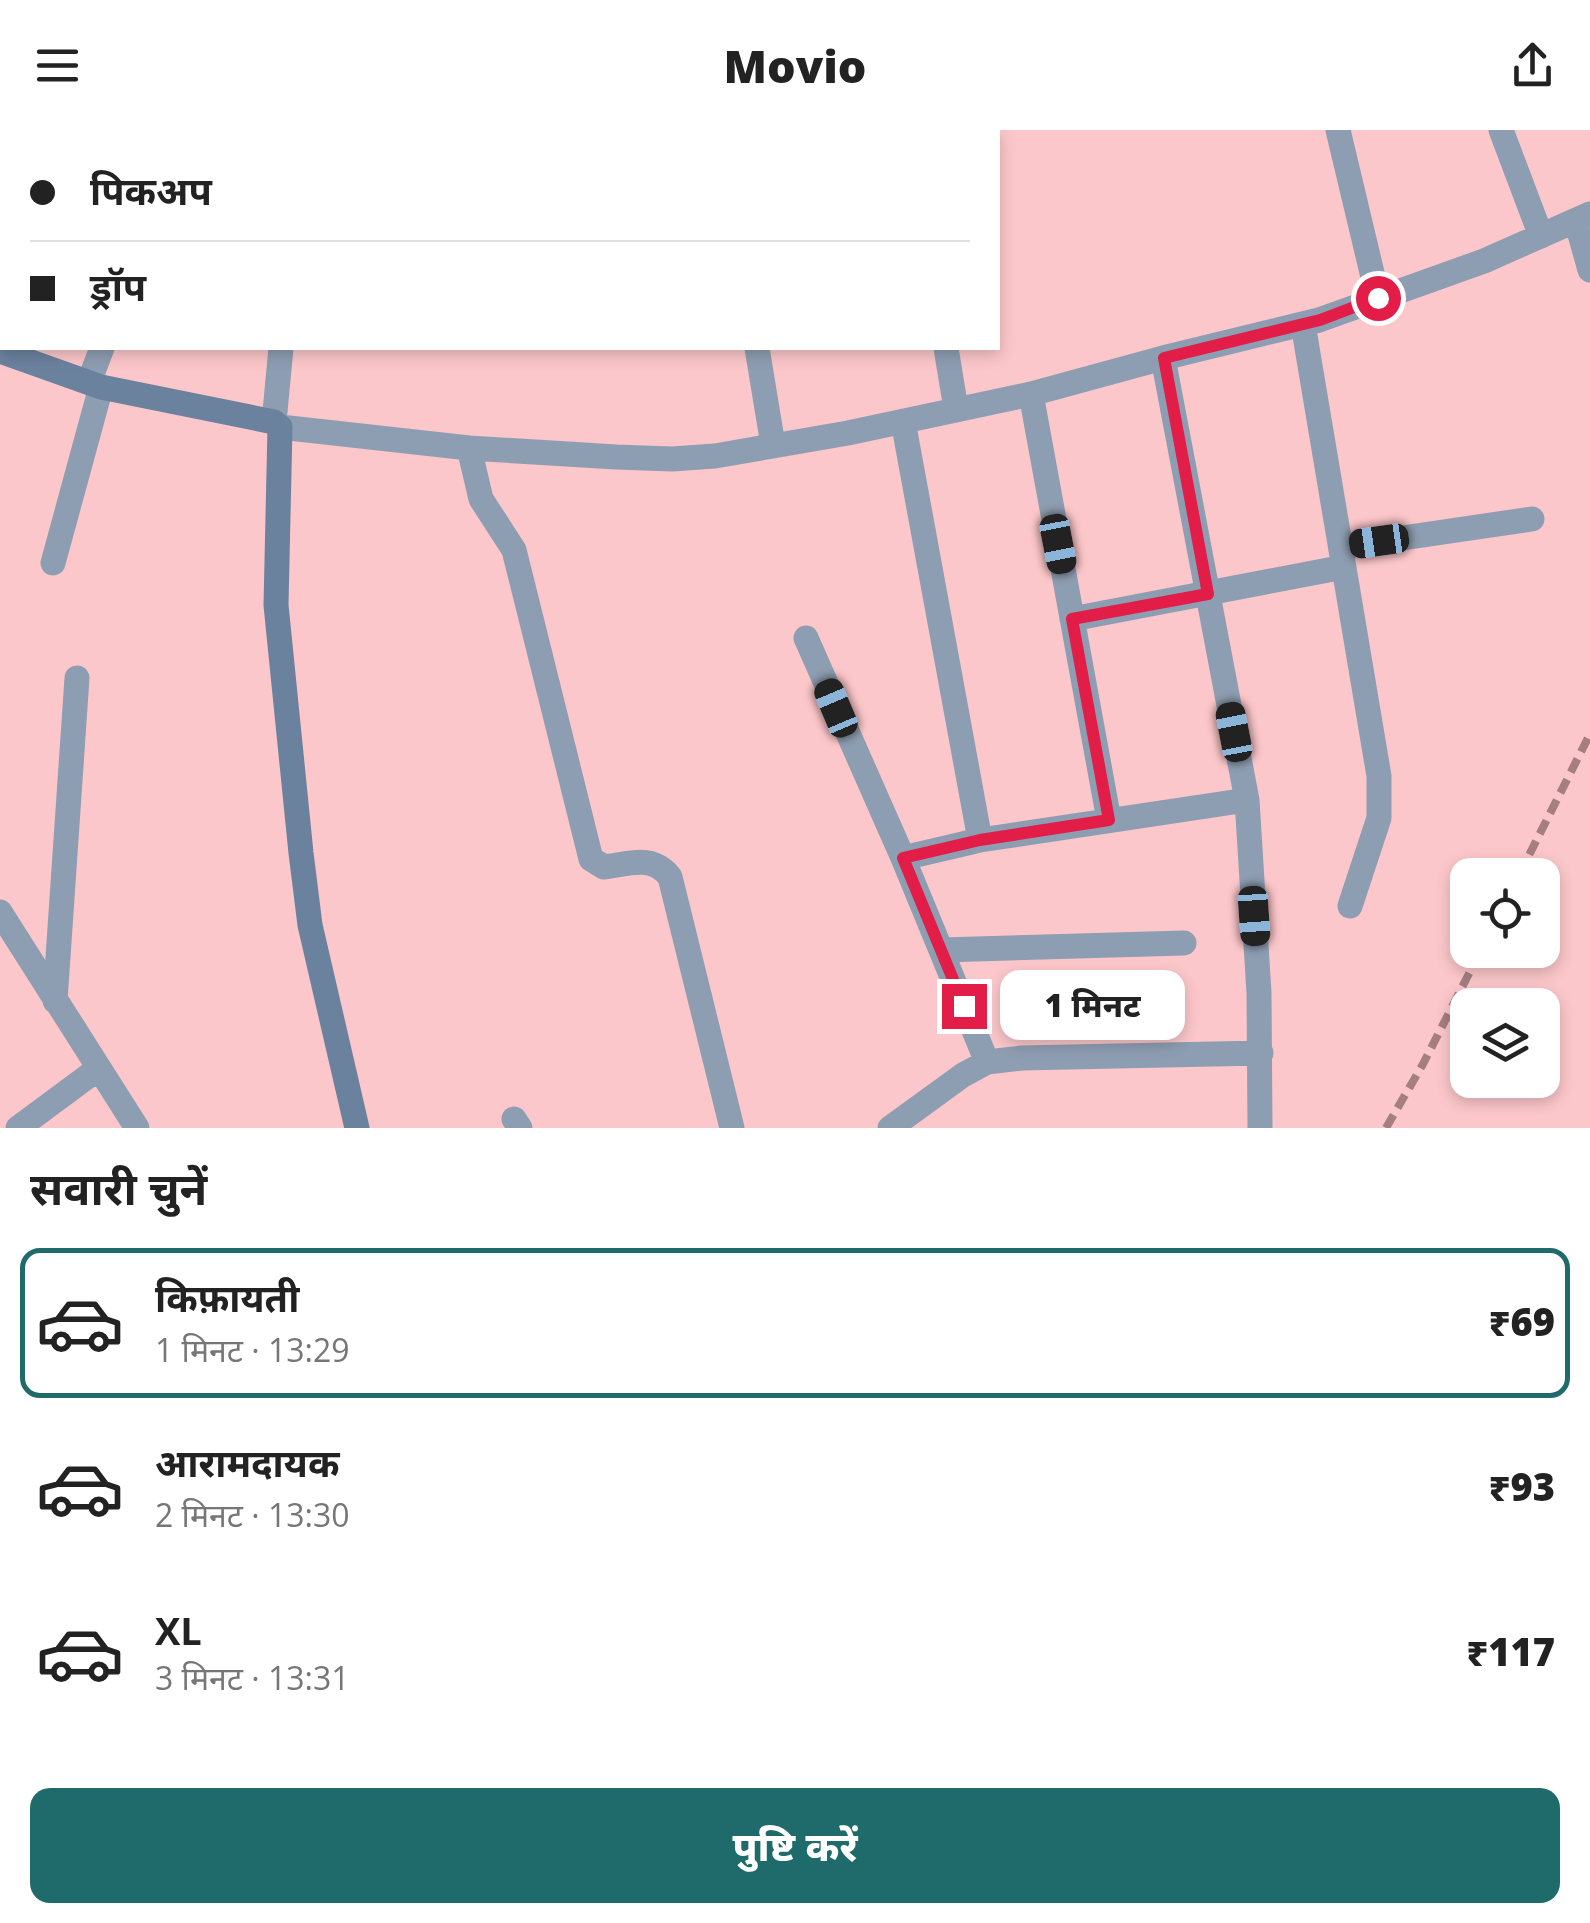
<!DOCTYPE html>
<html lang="hi">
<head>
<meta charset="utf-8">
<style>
  :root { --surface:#fff; --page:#f6f6f6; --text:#222; --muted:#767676; --line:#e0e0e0; --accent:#1f6b6b }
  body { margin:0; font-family:"Open Sans","Noto Sans Devanagari",sans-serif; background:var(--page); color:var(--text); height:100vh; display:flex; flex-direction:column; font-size:38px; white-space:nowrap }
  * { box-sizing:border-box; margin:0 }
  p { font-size:32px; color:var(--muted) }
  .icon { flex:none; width:55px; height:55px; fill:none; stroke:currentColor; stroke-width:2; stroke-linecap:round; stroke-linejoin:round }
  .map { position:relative; height:998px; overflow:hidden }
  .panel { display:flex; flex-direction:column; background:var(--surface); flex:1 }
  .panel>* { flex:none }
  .top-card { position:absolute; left:0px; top:0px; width:1000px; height:220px; box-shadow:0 5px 15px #0003; display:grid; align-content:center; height:220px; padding:0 30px; background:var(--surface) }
  .buttons { position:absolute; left:1450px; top:728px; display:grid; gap:20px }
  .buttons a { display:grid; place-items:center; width:110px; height:110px; border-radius:20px; background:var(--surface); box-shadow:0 5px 15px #0003; font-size:50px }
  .end { position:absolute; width:45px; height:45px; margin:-22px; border:12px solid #e11d48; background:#fff; box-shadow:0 0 0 5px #fff }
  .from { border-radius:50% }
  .bubble { position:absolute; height:70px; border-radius:20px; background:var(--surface); box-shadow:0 5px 15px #0003; font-size:32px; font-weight:800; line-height:70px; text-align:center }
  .car { position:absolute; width:30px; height:60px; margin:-30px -15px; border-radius:12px; box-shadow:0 0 8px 2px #0007; background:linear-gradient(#222 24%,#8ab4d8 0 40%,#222 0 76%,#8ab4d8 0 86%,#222 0) }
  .top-card b { display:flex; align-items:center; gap:35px; height:95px; font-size:38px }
  .top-card b+b { border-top:2px solid var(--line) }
  .top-card i { width:25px; height:25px; background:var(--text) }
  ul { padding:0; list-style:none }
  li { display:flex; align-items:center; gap:30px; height:150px; margin:0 20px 15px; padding:0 10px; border:5px solid transparent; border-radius:20px }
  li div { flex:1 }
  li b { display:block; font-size:38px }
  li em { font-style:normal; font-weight:800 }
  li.active { border-color:var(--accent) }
  li>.icon { width:90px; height:90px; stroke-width:1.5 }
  h2 { padding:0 30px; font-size:45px; line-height:120px }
  .action { display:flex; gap:20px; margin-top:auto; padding:20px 30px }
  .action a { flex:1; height:115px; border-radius:20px; background:var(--accent); color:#fff; font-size:40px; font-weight:800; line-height:115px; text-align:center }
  header { display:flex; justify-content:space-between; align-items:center; height:130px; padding:0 30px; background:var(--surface); font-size:45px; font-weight:800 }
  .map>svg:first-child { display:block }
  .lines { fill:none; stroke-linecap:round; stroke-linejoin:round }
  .street { stroke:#8e9eb2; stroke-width:25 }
  .secondary { stroke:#6b829f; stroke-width:25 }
  .rail { stroke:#a57e80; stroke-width:8; stroke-dasharray:15 8; stroke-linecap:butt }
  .route { stroke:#e11d48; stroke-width:12 }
</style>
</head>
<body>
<header><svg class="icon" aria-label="menu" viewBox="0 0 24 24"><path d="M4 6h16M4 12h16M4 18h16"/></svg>Movio<svg class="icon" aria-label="share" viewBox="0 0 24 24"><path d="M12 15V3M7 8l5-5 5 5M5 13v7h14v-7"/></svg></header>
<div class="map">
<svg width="1590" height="998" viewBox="0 0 1590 998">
  <rect width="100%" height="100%" fill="#fcc7ca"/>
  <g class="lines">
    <path class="street" d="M789,0V1
      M1338,0L1378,168
      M1501,0L1541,106
      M302,2L303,0
      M926,2V0
      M0,89H2
      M1576,90L1590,140
      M1303,194L1379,646V688L1350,776
      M757,218L773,315
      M946,218L956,279
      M1163,228L1247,670L1259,863L1260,998
      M89,252L102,218
      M1031,264L1109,690
      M903,291L980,710
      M274,292L281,218
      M280,297L469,318L616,327L672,329L715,326L848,303L1031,264L1163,228L1319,190L1484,131L1590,84
      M469,318L481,369L514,420L591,729L604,737C630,734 652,724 670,747L732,998
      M1341,417L1532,389
      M53,433L101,257
      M1072,489L1344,437
      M806,508L903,728L987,932
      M903,728L980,710L1247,670
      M0,782L137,998
      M941,820L1184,813
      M55,871L77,548
      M514,989L520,998
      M18,998L99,938
      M890,998L963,945L987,932L1022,928L1261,923"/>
    <path class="secondary" d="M0,221L101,257L274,292L280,297L276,475L301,723L310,795L357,998"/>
    <path class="rail" d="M1519,745L1590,604
      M1386,998L1423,934L1481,820"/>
  </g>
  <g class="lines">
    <path class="route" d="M964,876L903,728L980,710L1109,690L1072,489L1208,464L1164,228L1320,190L1378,168"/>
  </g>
</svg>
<div class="buttons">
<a><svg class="icon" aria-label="locate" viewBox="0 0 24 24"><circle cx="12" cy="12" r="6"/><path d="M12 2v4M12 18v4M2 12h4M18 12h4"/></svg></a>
<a><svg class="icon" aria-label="layers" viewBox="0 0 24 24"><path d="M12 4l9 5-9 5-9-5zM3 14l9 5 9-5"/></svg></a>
</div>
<i class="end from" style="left:1378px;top:168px"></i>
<i class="end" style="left:964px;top:876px"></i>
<div class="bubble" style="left:1000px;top:840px;width:185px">1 मिनट</div>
<i class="car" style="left:1379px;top:411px;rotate:262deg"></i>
<i class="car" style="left:1058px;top:414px;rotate:169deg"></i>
<i class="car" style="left:836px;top:578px;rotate:337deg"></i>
<i class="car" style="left:1234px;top:602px;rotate:349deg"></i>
<i class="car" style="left:1254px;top:786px;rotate:176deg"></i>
<div class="top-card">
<b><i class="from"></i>पिकअप</b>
<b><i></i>ड्रॉप</b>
</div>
</div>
<section class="panel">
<h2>सवारी चुनें</h2>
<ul>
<li class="active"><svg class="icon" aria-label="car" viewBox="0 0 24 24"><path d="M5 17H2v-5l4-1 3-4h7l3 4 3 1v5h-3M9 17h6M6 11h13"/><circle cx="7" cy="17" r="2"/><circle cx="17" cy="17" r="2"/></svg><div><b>किफ़ायती</b><p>1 मिनट · 13:29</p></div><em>₹69</em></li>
<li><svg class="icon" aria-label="car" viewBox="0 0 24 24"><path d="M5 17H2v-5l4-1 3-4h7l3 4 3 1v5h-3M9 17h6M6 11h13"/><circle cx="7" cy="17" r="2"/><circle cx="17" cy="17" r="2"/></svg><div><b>आरामदायक</b><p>2 मिनट · 13:30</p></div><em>₹93</em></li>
<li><svg class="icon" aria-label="car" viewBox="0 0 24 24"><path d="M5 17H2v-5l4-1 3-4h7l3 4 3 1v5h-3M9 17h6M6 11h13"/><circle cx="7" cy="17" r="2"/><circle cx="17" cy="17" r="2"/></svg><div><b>XL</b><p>3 मिनट · 13:31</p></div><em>₹117</em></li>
</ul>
<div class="action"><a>पुष्टि करें</a></div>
</section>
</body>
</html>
